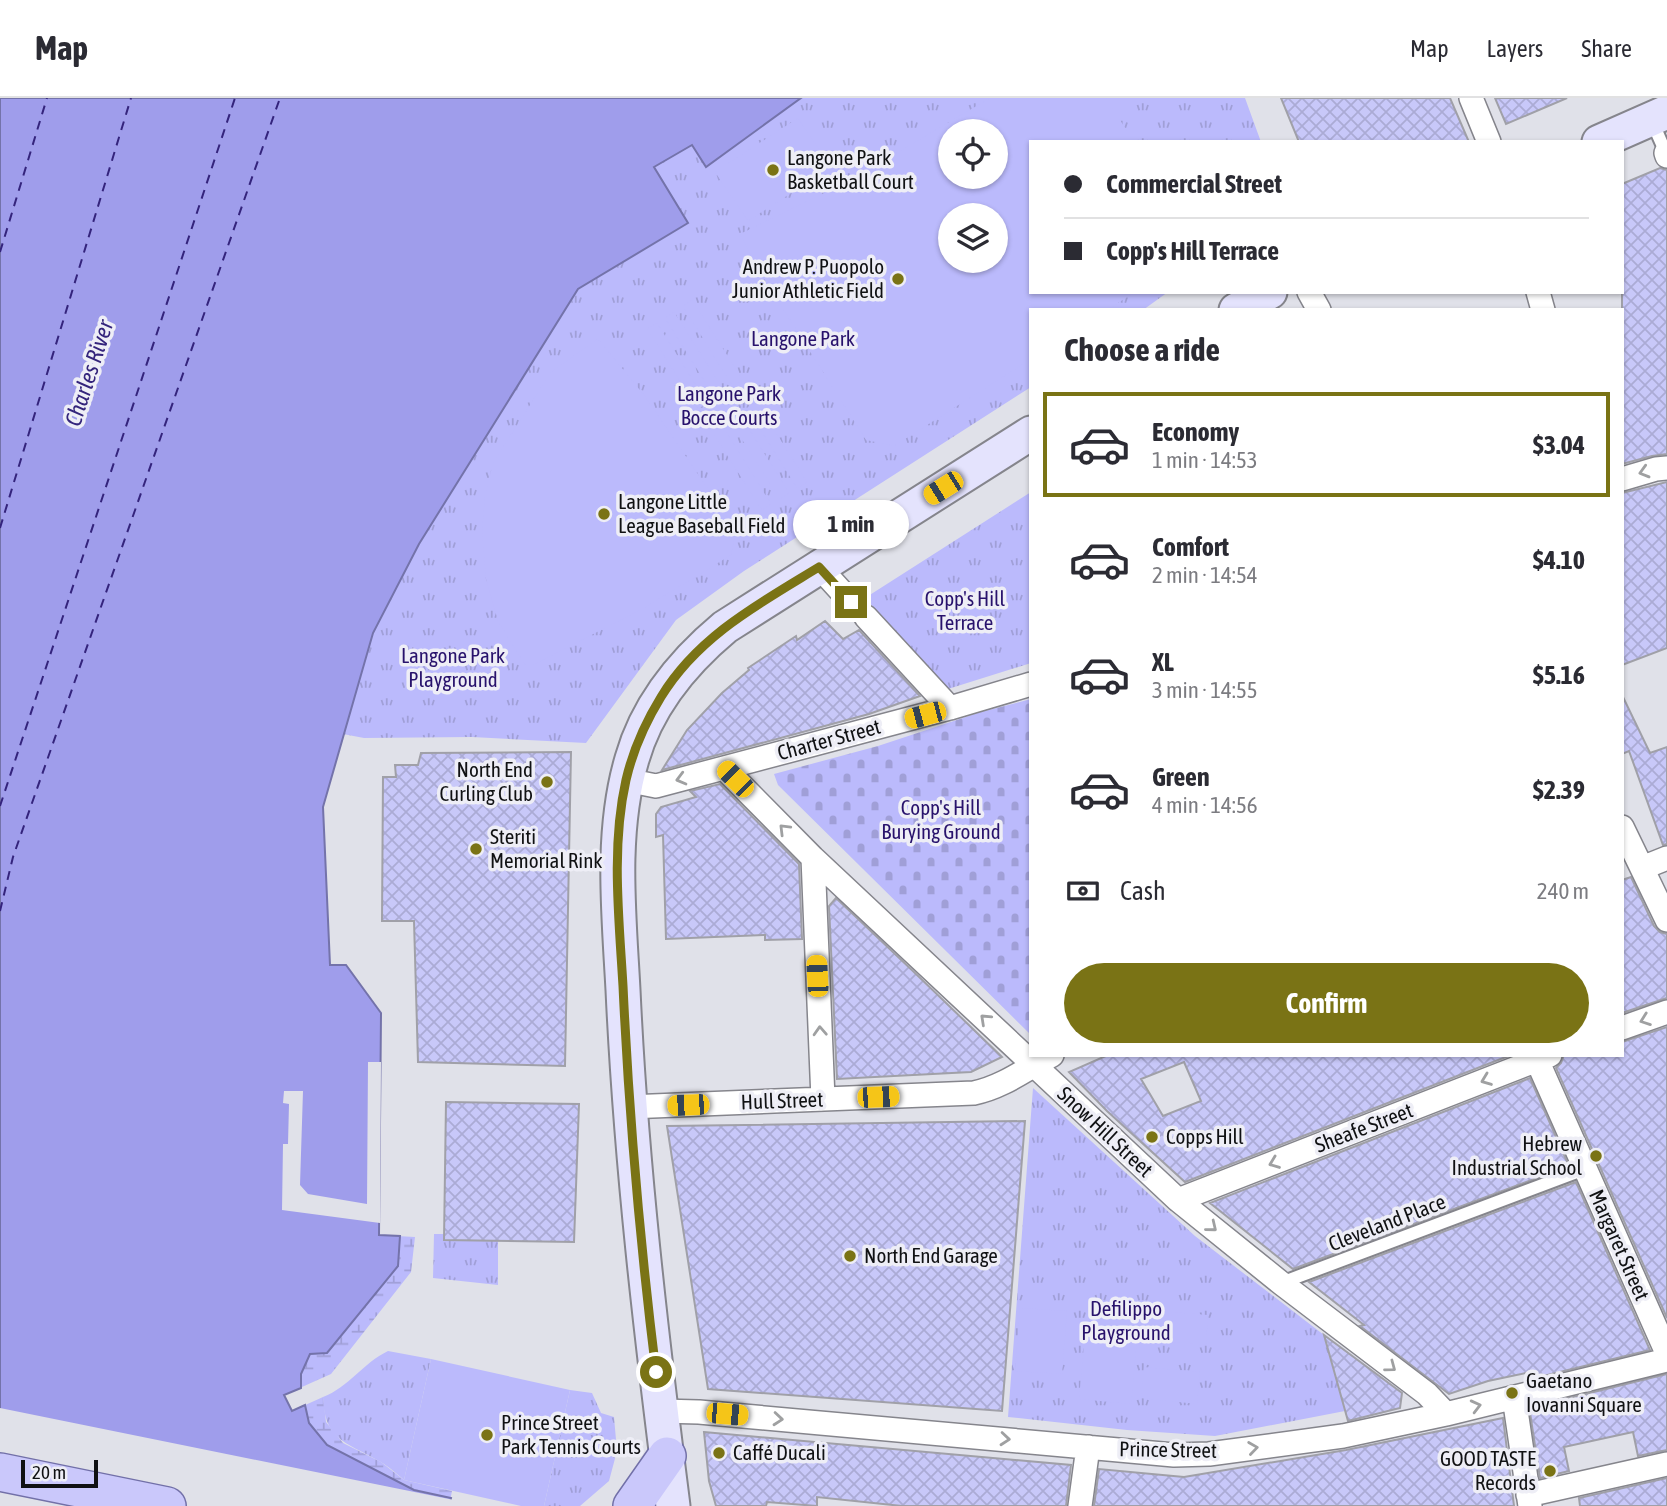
<!DOCTYPE html>
<html lang="en">
<head>
<meta charset="utf-8">
<style>
  :root { --surface:#fff; --page:#f2f2f3; --text:#2b2b33; --muted:#7c7c81; --line:#e1e1e2; --accent:#7a7315 }
  body { margin:0; font-family:"Asap Condensed",sans-serif; background:var(--page); color:var(--text); height:100vh; display:flex; flex-direction:column; font-size:26px; white-space:nowrap }
  * { box-sizing:border-box; margin:0 }
  p { font-size:23px; color:var(--muted) }
  .icon { flex:none; width:38px; height:38px; fill:none; stroke:currentColor; stroke-width:2; stroke-linecap:round; stroke-linejoin:round }
  .map { position:relative; flex:1; overflow:hidden }
  .details { position:absolute; left:1029px; top:210px; width:595px; height:749px; display:flex; flex-direction:column; background:var(--surface); border-radius:0px; box-shadow:0 2px 5px #0004 }
  .details>* { flex:none }
  .top-card { position:absolute; left:1029px; top:42px; width:595px; height:154px; border-radius:0px; box-shadow:0 2px 5px #0004; display:grid; align-content:center; height:154px; padding:0 35px; background:var(--surface) }
  .buttons { position:absolute; left:938px; top:21px; display:grid; gap:14px }
  .buttons a { display:grid; place-items:center; width:70px; height:70px; border-radius:50%; background:var(--surface); box-shadow:0 2px 5px #0004; font-size:35px }
  .scale { position:absolute; left:21px; bottom:18px; width:77px; box-sizing:border-box; padding-left:7px; border:4px solid #101113; border-top:0; font-size:19px; line-height:24px; white-space:nowrap; color:#101113; -webkit-text-stroke:5px #eeeef6; paint-order:stroke }
  .end { position:absolute; width:32px; height:32px; margin:-16px; border:9px solid #7a7315; background:#fff; box-shadow:0 0 0 4px #fff }
  .from { border-radius:50% }
  .bubble { position:absolute; height:49px; border-radius:24px; background:var(--surface); box-shadow:0 2px 5px #0004; font-size:23px; font-weight:700; line-height:49px; text-align:center }
  .car { position:absolute; width:21px; height:42px; margin:-21px -10px; border-radius:9px; box-shadow:0 0 5px 2px #0007; background:linear-gradient(#f5c518 24%,#345 0 40%,#f5c518 0 76%,#345 0 86%,#f5c518 0) }
  .top-card b { display:flex; align-items:center; gap:24px; height:66px; font-size:26px }
  .top-card b+b { border-top:2px solid var(--line) }
  .top-card i { width:18px; height:18px; background:var(--text) }
  ul { padding:0; list-style:none }
  li { display:flex; align-items:center; gap:21px; height:105px; margin:0 14px 10px; padding:0 21px; border:4px solid transparent; border-radius:0px }
  li div { flex:1 }
  li b { display:block; font-size:26px }
  li em { font-style:normal; font-weight:700 }
  li.active { border-color:var(--accent) }
  li>.icon { width:63px; height:63px; stroke-width:1.5 }
  h2 { padding:0 35px; font-size:32px; line-height:84px }
  .pay { display:flex; align-items:center; gap:18px; height:77px; padding:0 35px; font-size:26px }
  .pay p { margin-inline-start:auto }
  .button { display:flex; gap:14px; margin-top:auto; padding:14px 35px }
  .button a { flex:1; height:80px; border-radius:42px; background:var(--accent); color:#fff; font-size:28px; font-weight:700; line-height:80px; text-align:center }
  header { display:flex; align-items:center; gap:42px; box-sizing:border-box; height:98px; padding:0 35px; background:var(--surface); border-bottom:2px solid var(--line) }
  header strong { font-size:33px }
  nav { display:flex; gap:38px; margin-inline-start:auto; font-size:24px }
  .map>svg:first-child { display:block }
  .wetland { fill:url(#wetland-marsh) }
  .cemetery { fill:url(#cemetery-stones) }
  .park { fill:url(#park-tufts); fill-rule:evenodd }
  .pitch { fill:#bbbafc; fill-rule:evenodd }
  .water { fill:#9f9deb; stroke:#7473aa; stroke-width:2 }
  .pier { fill:#e0e1e9 }
  .lines { fill:none; stroke-linecap:round; stroke-linejoin:round }
  .ferry { stroke:#34247c; stroke-width:2; stroke-dasharray:9 7; stroke-linecap:butt }
  .building { fill:url(#building-cross-hatch); stroke:#a0a0a8; stroke-width:2; fill-rule:evenodd }
  .lane-casing { stroke:#85858c; stroke-width:16 }
  .street-casing { stroke:#85858c; stroke-width:26 }
  .secondary-casing { stroke:#85858c; stroke-width:37 }
  .primary-casing { stroke:#7270a8; stroke-width:40 }
  .lane { stroke:#fff; stroke-width:12 }
  .street { stroke:#fff; stroke-width:23 }
  .secondary { stroke:#e4e3fd; stroke-width:33 }
  .primary { stroke:#cac8fb; stroke-width:37 }
  .oneway { stroke:#9fa0a1 }
  .route { stroke:#7a7315; stroke-width:9 }
  .poi-dot { fill:#7a7315; stroke:#eeeef6; stroke-width:2.5 }
  .labels { text-anchor:middle; stroke-width:7; stroke-linejoin:round; paint-order:stroke }
  .poi-label { font-size:21px; fill:#101113; stroke:#eeeef6; text-anchor:start }
  .park-label { font-size:21px; fill:#28126c; stroke:#eeeef6 }
  .street-label { font-size:21px; fill:#101113; stroke:#eeeef6 }
  .water-label { font-size:23px; font-style:italic; fill:#34247c; stroke:#eeeef6 }
</style>
</head>
<body>
<header>
<strong>Map</strong>
<nav><a>Map</a><a>Layers</a><a>Share</a></nav>
</header>
<div class="map">
<svg width="1667" height="1408" viewBox="0 0 1667 1408">
  <defs>
    <pattern id="wetland-marsh" width="20" height="14" patternUnits="userSpaceOnUse" patternTransform="scale(1.75)"><rect width="20" height="14" fill="#bbbafc"/><path d="M1 5h8M5 5V1M11 12h8M15 12V8" fill="none" stroke="#a09fd7"/></pattern>
    <pattern id="cemetery-stones" width="16" height="16" patternUnits="userSpaceOnUse" patternTransform="scale(1.75)"><rect width="16" height="16" fill="#bbbafc"/><path d="M2 7V4a2 2 0 0 1 4 0v3zM10 15v-3a2 2 0 0 1 4 0v3z" fill="#a09fd7"/></pattern>
    <pattern id="park-tufts" width="24" height="20" patternUnits="userSpaceOnUse" patternTransform="scale(1.75)"><rect width="24" height="20" fill="#bbbafc"/><path d="M3 7l-1-3M5 7V3M7 7l1-3M15 17l-1-3M17 17v-4M19 17l1-3" fill="none" stroke="#a09fd7"/></pattern>
    <pattern id="building-cross-hatch" width="8" height="8" patternUnits="userSpaceOnUse" patternTransform="scale(1.75)"><rect width="8" height="8" fill="#c8c8f9"/><path d="M0 0l8 8M0 8l8-8" fill="none" stroke="#ababd5"/></pattern>
  </defs>
  <rect width="100%" height="100%" fill="#e0e1e9"/>
  <path class="wetland" d="M379,1137L415,1139L411,1174L331,1276L284,1297L292,1313L323,1299L326,1324L343,1345L381,1364L404,1382L452,1393L449,1408H326L268,1291Z"/>
  <path class="cemetery" d="M1031,601V937L778,687L774,676L878,648L981,614Z"/>
  <path class="park" d="M801,0H1245L1261,44H1031V194H1168L1143,212H1031V289L744,473L676,522L586,645L472,639L364,640L343,636L373,535L418,446L578,191L687,126L653,69L692,46L706,68ZM950,33H996V79H950ZM950,117H996V163H950Z
    M1031,394V565L948,591L865,500Z
    M1033,990L1195,1138L1324,1237L1345,1313L1215,1338L1127,1332L1008,1319Z
    M434,1136H444V1142L498,1143V1187L433,1180Z
    M388,1253L431,1261L404,1382C396,1375 387,1367 377,1362C345,1344 324,1341 323,1299C349,1289 363,1265 388,1253Z
    M570,1292L592,1295L601,1315L614,1319L617,1353L609,1383L580,1408H544Z"/>
  <path class="pitch" d="M990,0H1106L1134,44H1031V194H1135L1107,212H1031V261L894,348L866,342L756,168L740,136L851,82ZM950,33H996V79H950ZM950,117H996V163H950Z
    M798,20L831,69L748,123L715,74Z
    M692,202L743,282L733,289L683,208Z
    M674,214L725,294L715,300L665,220Z
    M657,225L707,305L698,311L647,231Z
    M598,241L644,297L736,432L731,457L644,510L527,570L498,523L486,481L482,432L485,399L493,365L551,274Z
    M756,303L807,384L797,390L747,310Z
    M739,315L789,395L780,401L729,321Z
    M721,326L771,406L762,412L711,332Z
    M1088,1202L1140,1207L1131,1306L1079,1301Z
    M1020,1210L1067,1213L1062,1276L1015,1273Z
    M1149,1212L1208,1217L1206,1247L1147,1242Z
    M431,1261L570,1292L544,1408H521L404,1382Z
    M1144,1269L1200,1274L1197,1306L1141,1300Z"/>
  <path class="water" d="M0,0H801L706,69L692,47L654,69L688,125L578,191L419,446L373,535L323,709L330,867H346L381,915L379,1137L400,1138L398,1168L327,1255L310,1256L301,1276V1290L284,1297L292,1313L305,1307L309,1325L327,1347L414,1392L451,1400L449,1408H0Z"/>
  <path class="pier" d="M368,964H381L380,1125L282,1112L283,1046H288L289,1006L283,1005L284,993H303L300,1087L308,1096L367,1106Z
    M0,1310L454,1402L453,1408H0Z"/>
  <g class="lines">
    <path class="ferry" d="M0,154L47,0
      M0,430L131,0
      M0,708L235,0
      M0,813L13,759L280,0"/>
  </g>
  <path class="building" d="M1281,0H1450L1469,44H1299Z
    M1495,0H1567L1506,26Z
    M1660,70L1667,72V356L1652,358L1622,366V86Z
    M1667,384V550L1622,567V395Z
    M825,523L843,541L859,532L920,598L869,616L662,672L687,632L722,595L749,572L748,570L796,538L797,542Z
    M1622,597L1650,655L1667,649V746L1663,747L1629,653L1622,656Z
    M571,654L565,968L418,964L414,823H382L383,679H396L395,667H418L421,655Z
    M720,686L799,766L802,841L765,842V837L666,841L663,737L656,739V716L661,709L696,699L690,693Z
    M1631,779L1654,828L1660,834L1667,836V900L1622,915V782Z
    M836,800L915,875L1002,959L971,974L837,981L829,808Z
    M1667,929V1220L1556,970L1561,965L1564,957H1622V944Z
    M1108,957H1511L1185,1084L1107,1013L1069,974ZM1184,964L1201,1003L1163,1018L1141,981Z
    M1530,980L1569,1068L1293,1171L1210,1105Z
    M446,1004L579,1006L574,1144L444,1142Z
    M1025,1023L1002,1313L708,1291L667,1028Z
    M1576,1084L1650,1252L1527,1282L1526,1275L1488,1283L1449,1296L1360,1228L1364,1227L1309,1184Z
    M1324,1237L1402,1295L1400,1310L1348,1323Z
    M1667,1276V1352L1638,1358L1633,1334L1564,1349L1569,1373L1540,1380L1530,1315L1533,1314V1309Z
    M1503,1320L1514,1408H1094L1099,1371L1184,1379L1346,1352Z
    M704,1334L1071,1367L1066,1408H902L817,1399V1408L767,1404L766,1408H716L709,1383Z
    M1667,1380V1408H1580L1579,1400Z"/>
  <g class="lines">
    <defs>
      <path id="lane" d="M1651,21L1666,55
        M1281,1185L1585,1071"/>
      <path id="street" d="M1471,0L1489,44
        M1666,55L1667,58
        M1309,194L1319,212
        M1538,194L1543,212
        M1622,381L1656,371L1667,370
        M819,469L851,504
        M866,519L950,610
        M724,670L813,760L1178,1102L1281,1185L1427,1296L1446,1316
        M626,682L656,688L950,610L1031,586
        M1622,729L1667,822
        M813,760L823,1001
        M1642,770L1667,760
        M1622,930L1667,914
        M1537,962L1667,1255
        M628,1009L974,995C1003,989 1026,971 1052,957
        M1178,1102L1550,957
        M1514,1299L1530,1408
        M661,1313L699,1314L1174,1357L1209,1356L1343,1338L1446,1316L1667,1262
        M1528,1397L1667,1366
        M1080,1408L1088,1349"/>
      <path id="secondary" d="M1599,44L1667,14
        M1236,212L1270,194
        M673,1408C651,1236 631,1065 623,892C619,816 610,735 632,661C647,608 683,564 725,529L1031,335"/>
      <path id="primary" d="M0,1374L167,1408
        M632,1408L667,1358"/>
    </defs>
    <use href="#lane" class="lane-casing"/>
    <use href="#street" class="street-casing"/>
    <use href="#secondary" class="secondary-casing"/>
    <use href="#primary" class="primary-casing"/>
    <use href="#lane" class="lane"/>
    <use href="#street" class="street"/>
    <use href="#secondary" class="secondary"/>
    <use href="#primary" class="primary"/>
  </g>
  <defs><path id="oneway-chevron" d="M-2-3.5L2.5 0L-2 3.5" fill="none" stroke-width="1.6" stroke-linecap="round" stroke-linejoin="round" transform="scale(1.75)"/></defs>
  <g class="oneway">
    <use href="#oneway-chevron" transform="translate(1644 374) rotate(164)"/>
    <use href="#oneway-chevron" transform="translate(681 681) rotate(165)"/>
    <use href="#oneway-chevron" transform="translate(784 731) rotate(-135)"/>
    <use href="#oneway-chevron" transform="translate(985 921) rotate(-137)"/>
    <use href="#oneway-chevron" transform="translate(1645 922) rotate(160)"/>
    <use href="#oneway-chevron" transform="translate(820 933) rotate(-93)"/>
    <use href="#oneway-chevron" transform="translate(1486 982) rotate(159)"/>
    <use href="#oneway-chevron" transform="translate(1274 1065) rotate(159)"/>
    <use href="#oneway-chevron" transform="translate(1212 1129) rotate(39)"/>
    <use href="#oneway-chevron" transform="translate(1391 1269) rotate(37)"/>
    <use href="#oneway-chevron" transform="translate(1476 1308) rotate(-14)"/>
    <use href="#oneway-chevron" transform="translate(778 1321) rotate(5)"/>
    <use href="#oneway-chevron" transform="translate(1005 1341) rotate(5)"/>
    <use href="#oneway-chevron" transform="translate(1253 1350) rotate(-8)"/>
  </g>
  <g class="lines">
    <path class="route" d="M656,1274C640,1145 629,1017 623,888C619,820 611,749 626,682C633,652 645,625 661,599C698,538 760,505 819,469L851,504"/>
  </g>
  <g class="poi-dot">
    <circle cx="773" cy="72" r="7"/>
    <circle cx="898" cy="181" r="7"/>
    <circle cx="604" cy="416" r="7"/>
    <circle cx="547" cy="684" r="7"/>
    <circle cx="476" cy="751" r="7"/>
    <circle cx="1152" cy="1039" r="7"/>
    <circle cx="1596" cy="1058" r="7"/>
    <circle cx="850" cy="1158" r="7"/>
    <circle cx="1512" cy="1295" r="7"/>
    <circle cx="487" cy="1337" r="7"/>
    <circle cx="719" cy="1355" r="7"/>
    <circle cx="1550" cy="1373" r="7"/>
  </g>
  <g class="labels">
    <g class="poi-label">
      <text x="787" y="67">Langone Park<tspan x="787" dy="24">Basketball Court</tspan></text>
      <text x="884" y="176" text-anchor="end">Andrew P. Puopolo<tspan x="884" dy="24">Junior Athletic Field</tspan></text>
      <text x="618" y="411">Langone Little<tspan x="618" dy="24">League Baseball Field</tspan></text>
      <text x="533" y="679" text-anchor="end">North End<tspan x="533" dy="24">Curling Club</tspan></text>
      <text x="490" y="746">Steriti<tspan x="490" dy="24">Memorial Rink</tspan></text>
      <text x="1166" y="1046">Copps Hill</text>
      <text x="1582" y="1053" text-anchor="end">Hebrew<tspan x="1582" dy="24">Industrial School</tspan></text>
      <text x="864" y="1165">North End Garage</text>
      <text x="1526" y="1290">Gaetano<tspan x="1526" dy="24">Iovanni Square</tspan></text>
      <text x="501" y="1332">Prince Street<tspan x="501" dy="24">Park Tennis Courts</tspan></text>
      <text x="733" y="1362">Caffé Ducali</text>
      <text x="1536" y="1368" text-anchor="end">GOOD TASTE<tspan x="1536" dy="24">Records</tspan></text>
    </g>
    <g class="park-label">
      <text x="803" y="248">Langone Park</text>
      <text x="729" y="303">Langone Park<tspan x="729" dy="24">Bocce Courts</tspan></text>
      <text x="965" y="508">Copp's Hill<tspan x="965" dy="24">Terrace</tspan></text>
      <text x="453" y="565">Langone Park<tspan x="453" dy="24">Playground</tspan></text>
      <text x="941" y="717">Copp's Hill<tspan x="941" dy="24">Burying Ground</tspan></text>
      <text x="1126" y="1218">Defilippo<tspan x="1126" dy="24">Playground</tspan></text>
    </g>
    <g class="street-label">
      <text transform="translate(829 642) rotate(-15)" y="7">Charter Street</text>
      <text transform="translate(782 1003) rotate(-2)" y="7">Hull Street</text>
      <text transform="translate(1364 1030) rotate(-21)" y="7">Sheafe Street</text>
      <text transform="translate(1105 1034) rotate(43)" y="7">Snow Hill Street</text>
      <text transform="translate(1387 1125) rotate(-21)" y="7">Cleveland Place</text>
      <text transform="translate(1619 1147) rotate(66)" y="7">Margaret Street</text>
      <text transform="translate(1168 1352) rotate(1)" y="7">Prince Street</text>
    </g>
    <g class="water-label">
      <text transform="translate(89 275) rotate(-72)" y="8">Charles River</text>
    </g>
  </g>
</svg>
<div class="buttons">
<a><svg class="icon" aria-label="locate" viewBox="0 0 24 24"><circle cx="12" cy="12" r="6"/><path d="M12 2v4M12 18v4M2 12h4M18 12h4"/></svg></a>
<a><svg class="icon" aria-label="layers" viewBox="0 0 24 24"><path d="M12 4l9 5-9 5-9-5zM3 14l9 5 9-5"/></svg></a>
</div>
<div class="scale">20 m</div>
<i class="end from" style="left:656px;top:1274px"></i>
<i class="end" style="left:851px;top:504px"></i>
<div class="bubble" style="left:793px;top:402px;width:116px">1 min</div>
<i class="car" style="left:943px;top:390px;rotate:238deg"></i>
<i class="car" style="left:925px;top:617px;rotate:255deg"></i>
<i class="car" style="left:735px;top:681px;rotate:315deg"></i>
<i class="car" style="left:817px;top:878px;rotate:357deg"></i>
<i class="car" style="left:878px;top:999px;rotate:88deg"></i>
<i class="car" style="left:688px;top:1007px;rotate:268deg"></i>
<i class="car" style="left:727px;top:1316px;rotate:95deg"></i>
<div class="top-card">
<b><i class="from"></i>Commercial Street</b>
<b><i></i>Copp's Hill Terrace</b>
</div>
<section class="details">
<h2>Choose a ride</h2>
<ul>
<li class="active"><svg class="icon" aria-label="car" viewBox="0 0 24 24"><path d="M5 17H2v-5l4-1 3-4h7l3 4 3 1v5h-3M9 17h6M6 11h13"/><circle cx="7" cy="17" r="2"/><circle cx="17" cy="17" r="2"/></svg><div><b>Economy</b><p>1 min · 14:53</p></div><em>$3.04</em></li>
<li><svg class="icon" aria-label="car" viewBox="0 0 24 24"><path d="M5 17H2v-5l4-1 3-4h7l3 4 3 1v5h-3M9 17h6M6 11h13"/><circle cx="7" cy="17" r="2"/><circle cx="17" cy="17" r="2"/></svg><div><b>Comfort</b><p>2 min · 14:54</p></div><em>$4.10</em></li>
<li><svg class="icon" aria-label="car" viewBox="0 0 24 24"><path d="M5 17H2v-5l4-1 3-4h7l3 4 3 1v5h-3M9 17h6M6 11h13"/><circle cx="7" cy="17" r="2"/><circle cx="17" cy="17" r="2"/></svg><div><b>XL</b><p>3 min · 14:55</p></div><em>$5.16</em></li>
<li><svg class="icon" aria-label="car" viewBox="0 0 24 24"><path d="M5 17H2v-5l4-1 3-4h7l3 4 3 1v5h-3M9 17h6M6 11h13"/><circle cx="7" cy="17" r="2"/><circle cx="17" cy="17" r="2"/></svg><div><b>Green</b><p>4 min · 14:56</p></div><em>$2.39</em></li>
</ul>
<div class="pay"><svg class="icon" aria-label="cash" viewBox="0 0 24 24"><path d="M3 7h18v10H3z"/><circle cx="12" cy="12" r="2"/></svg>Cash<p>240 m</p></div>
<div class="button"><a>Confirm</a></div>
</section>
</div>
</body>
</html>
